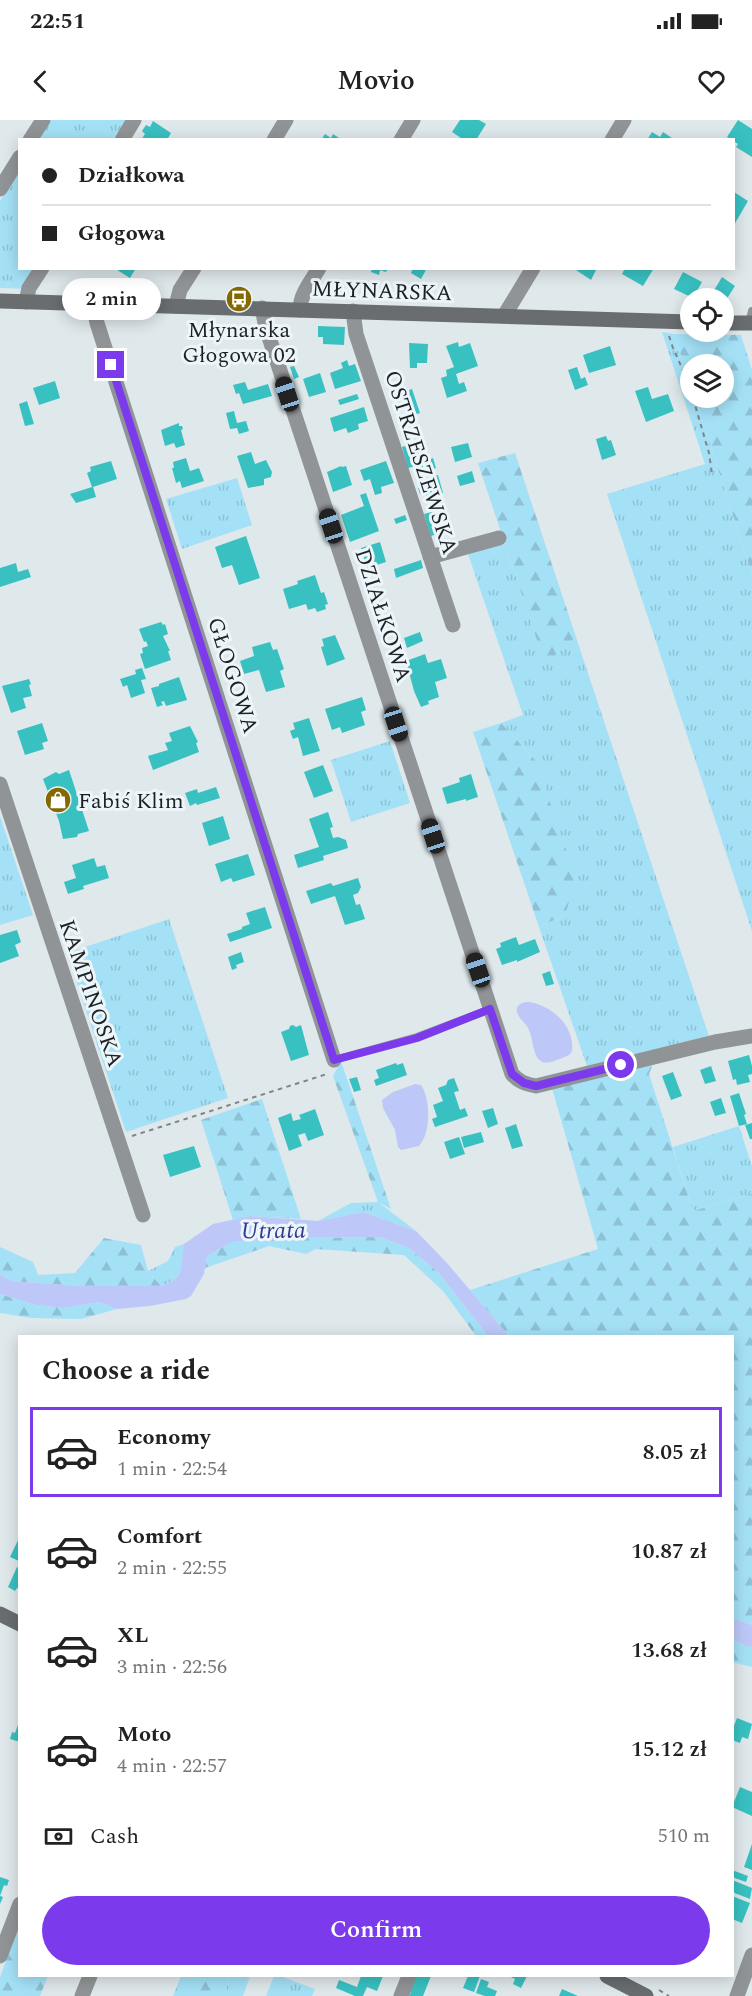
<!DOCTYPE html>
<html lang="en">
<head>
<meta charset="utf-8">
<style>
  :root { --surface:#fff; --page:#f6f6f6; --text:#222; --muted:#767676; --line:#e0e0e0; --accent:#7c3aed }
  body { margin:0; font-family:Spectral,serif; background:var(--page); color:var(--text); height:100vh; display:flex; flex-direction:column; font-size:22px; white-space:nowrap }
  * { box-sizing:border-box; margin:0 }
  p { font-size:20px; color:var(--muted) }
  .icon { flex:none; width:33px; height:33px; fill:none; stroke:currentColor; stroke-width:2; stroke-linecap:round; stroke-linejoin:round }
  .map { position:relative; flex:1; overflow:hidden }
  .sheet { position:absolute; left:18px; top:1215px; width:716px; height:642px; display:flex; flex-direction:column; background:var(--surface); border-radius:0px; box-shadow:0 3px 15px #0003 }
  .sheet>* { flex:none }
  .hud { position:absolute; left:18px; top:18px; width:717px; height:132px; border-radius:0px; box-shadow:0 3px 15px #0003; display:grid; align-content:center; height:132px; padding:0 24px; background:var(--surface) }
  .tools { position:absolute; left:680px; top:168px; display:grid; gap:12px }
  .tools a { display:grid; place-items:center; width:54px; height:54px; border-radius:50%; background:var(--surface); box-shadow:0 3px 15px #0003; font-size:30px }
  .end { position:absolute; width:27px; height:27px; margin:-14px; border:8px solid #7c3aed; background:#fff; box-shadow:0 0 0 3px #fff }
  .from { border-radius:50% }
  .bubble { position:absolute; height:42px; border-radius:21px; background:var(--surface); box-shadow:0 3px 15px #0003; font-size:20px; font-weight:600; line-height:42px; text-align:center }
  .car { position:absolute; width:18px; height:36px; margin:-18px -9px; border-radius:8px; box-shadow:0 0 4px 2px #0007; background:linear-gradient(#222 24%,#8ab4d8 0 40%,#222 0 76%,#8ab4d8 0 86%,#222 0) }
  .hud b { display:flex; align-items:center; gap:21px; height:57px; font-size:22px }
  .hud b+b { border-top:2px solid var(--line) }
  .hud i { width:15px; height:15px; background:var(--text) }
  ul { padding:0; list-style:none }
  li { display:flex; align-items:center; gap:18px; height:90px; margin:0 12px 9px; padding:0 12px; border:3px solid transparent; border-radius:0px }
  li div { flex:1 }
  li b { display:block; font-size:22px }
  li em { font-style:normal; font-weight:600 }
  li.active { border-color:var(--accent) }
  li>.icon { width:54px; height:54px; stroke-width:1.5 }
  h2 { padding:0 24px; font-size:27px; line-height:72px }
  .pay { display:flex; align-items:center; gap:15px; height:66px; padding:0 24px; font-size:22px }
  .pay p { margin-inline-start:auto }
  .primary-button { display:flex; gap:12px; margin-top:auto; padding:12px 24px }
  .primary-button a { flex:1; height:69px; border-radius:36px; background:var(--accent); color:#fff; font-size:24px; font-weight:600; line-height:69px; text-align:center }
  .status { display:flex; justify-content:space-between; align-items:center; height:42px; padding:0 30px; background:var(--surface); direction:ltr }
  .status svg { height:16px; fill:currentColor }
  header { display:flex; justify-content:space-between; align-items:center; height:78px; padding:0 24px; background:var(--surface); font-size:27px; font-weight:600 }
  .map>svg:first-child { display:block }
  .grass { fill:url(#grass-tufts) }
  .forest { fill:url(#forest-firs) }
  .water { fill:#bdc8f8 }
  .building { fill:#39c1c2 }
  .lines { fill:none; stroke-linecap:round; stroke-linejoin:round }
  .path { stroke:#7f8588; stroke-width:2; stroke-dasharray:4.5 4.5; stroke-linecap:butt }
  .lane { stroke:#919496; stroke-width:8 }
  .street { stroke:#919496; stroke-width:15 }
  .secondary { stroke:#696d70; stroke-width:15 }
  .route { stroke:#7c3aed; stroke-width:8 }
  .labels { text-anchor:middle; stroke-width:6; stroke-linejoin:round; paint-order:stroke }
  .street-label { font-size:22px; fill:#1e2123; stroke:#ecf5f9 }
  .poi-label { font-size:22px; fill:#1e2123; stroke:#ecf5f9 }
  .water-label { font-size:24px; font-style:italic; fill:#343b93; stroke:#ecf5f9 }
</style>
</head>
<body>
<div class="status"><b>22:51</b><svg viewBox="0 0 49 12"><path d="M0 12V9h3v3zM5 12V6h3v6zM10 12V3h3v9zM15 12V0h3v12zM26 1h20v11H26zM47 4h2v5h-2z"/></svg></div>
<header><svg class="icon" aria-label="back" viewBox="0 0 24 24"><path d="M15 5l-7 7 7 7"/></svg>Movio<svg class="icon" aria-label="heart" viewBox="0 0 24 24"><path d="M12 20l-8-8c-3-5 5-10 8-4 3-6 11-1 8 4z"/></svg></header>
<div class="map">
<svg width="752" height="1876" viewBox="0 0 752 1876">
  <defs>
    <pattern id="grass-tufts" width="24" height="20" patternUnits="userSpaceOnUse" patternTransform="scale(1.5)"><rect width="24" height="20" fill="#a4e1f7"/><path d="M3 7l-1-3M5 7V3M7 7l1-3M15 17l-1-3M17 17v-4M19 17l1-3" fill="none" stroke="#8dc1d3"/></pattern>
    <pattern id="forest-firs" width="22" height="20" patternUnits="userSpaceOnUse" patternTransform="scale(1.5)"><rect width="22" height="20" fill="#a4e1f7"/><path d="M5 1l3.5 6h-7zM16 11l3.5 6h-7z" fill="#8dc1d3"/></pattern>
  </defs>
  <rect width="100%" height="100%" fill="#dfe8eb"/>
  <path class="grass" d="M51,0H126L113,19L39,20Z
    M19,50V147L6,168H0V81Z
    M662,212L674,214L690,262V278H695L752,454V811L607,374L705,344Z
    M237,358L252,405L182,429L166,379Z
    M505,424L545,543L576,517L709,916L587,946L539,807L565,795L536,641L501,603L523,595L468,434Z
    M390,621L410,683L351,702L331,640Z
    M0,696L33,795L0,805Z
    M169,799L228,978L126,1012L67,833Z
    M739,1006L752,1046V1074L693,1091L673,1027Z
    M378,1082L416,1111L363,1092L318,1101L351,1083Z
    M184,1124C181,1147 185,1158 161,1166L148,1151L168,1141L175,1127Z
    M228,1856H250L243,1876H226Z
    M274,1856H280L315,1869L312,1876H266Z"/>
  <path class="forest" d="M19,147L20,148L35,149L23,169L6,168Z
    M674,214L741,215L752,250V454L695,278H723V244H690V262Z
    M515,333L576,517L545,544L478,343Z
    M501,603L536,641L576,759L565,795L539,807L473,612Z
    M341,941L391,1089L378,1082L333,956Z
    M653,944L649,954L693,1091L752,1074V1505L732,1498V1216H509L470,1170L598,1129L552,968Z
    M262,979L301,1099L250,1096L233,1100L201,1000Z
    M380,1117L409,1128L439,1153L488,1216H476L443,1171L404,1135L316,1129L306,1134L269,1126L205,1148L207,1136L232,1122L291,1118Z
    M104,1118L141,1125L148,1151L161,1166H78L12,1161L0,1154V1127L33,1142L38,1155L75,1153Z
    M0,1174L36,1185L64,1188L99,1182L117,1189L81,1199L31,1198L0,1193Z
    M732,1520L752,1527V1547L732,1542Z
    M19,1806L20,1856H48L40,1876H0V1857Z
    M181,1856H228L226,1876H173Z"/>
  <path class="water" d="M529,882C549,885 571,902 572,924C572,927 573,930 571,933C567,937 559,939 554,941C531,950 535,920 528,908C525,902 515,896 517,888C519,883 524,882 529,882Z
    M415,964L421,965C431,979 431,1014 419,1026L401,1030L398,1027L395,1010L383,988L382,980L393,972Z
    M363,1092L416,1111L447,1143L509,1216H488L439,1153L409,1128L380,1117L291,1118L232,1122L207,1136L204,1154L191,1176L186,1179L150,1186L117,1189L99,1182L64,1188L36,1185L0,1174V1154L12,1161L78,1166H161C186,1158 180,1147 184,1124L213,1104L250,1096L318,1101Z
    M732,1498L752,1505V1527L732,1520Z"/>
  <path class="building" d="M460,0H479L486,4L476,20H464L452,12Z
    M738,0L752,9V37L736,27L738,24L727,17Z
    M153,1L171,13L167,20H141L145,14L142,11L146,5L150,7Z
    M652,12L660,17L663,12L675,20H647Z
    M325,14L331,18L333,14L342,20H321Z
    M734,72L748,81L734,105Z
    M114,148H136L130,158Z
    M372,148H388L386,152L380,150L379,155L371,152Z
    M413,148H427L421,159L411,153Z
    M573,148H597L591,160Z
    M625,148H654L643,166L622,154Z
    M683,152L702,162L693,178L674,169Z
    M722,157L735,166L726,180L713,172Z
    M318,206L345,207L344,225L323,224V217H318Z
    M458,222L459,227L470,223L478,246L456,254L459,264L464,262L467,271L447,278L441,258L447,256L446,250L454,247L446,226Z
    M409,223L428,224L427,243H417V248H410Z
    M610,226L616,245L589,253L583,235Z
    M347,240L349,246L355,244L361,261L335,269L330,253L343,248L341,243Z
    M294,246L299,257L294,259L290,247Z
    M577,247L581,259L585,257L588,265L575,270L568,250Z
    M320,253L326,272L309,277L303,259Z
    M55,261L60,278L39,285L33,268Z
    M245,262L248,270L268,264L272,276L243,284L239,273L236,274L233,265Z
    M648,267L652,279L668,274L674,291L646,302L635,271Z
    M412,269L420,293L409,296L401,273Z
    M357,274L359,279L340,285L338,280Z
    M27,281L34,304L25,306L19,284Z
    M364,287L368,301L358,304L359,309L348,313L346,308L334,312L330,298Z
    M234,291L237,303L246,301L249,311L239,314L237,308L230,309L226,293Z
    M179,303V306H182L183,309L181,310L185,325L176,328L174,323L165,326L161,310Z
    M606,316L608,321L611,320L616,335L602,340L596,319Z
    M422,321L428,340L433,338L436,348L417,354L415,346L408,348L402,327Z
    M468,323L472,337L455,342L451,327Z
    M251,332L255,344L266,340L272,352L271,357L264,359V365L248,368L237,336Z
    M186,338L190,351L199,348L204,361L182,368L180,361L176,363L172,348H174L173,342Z
    M111,341L117,359L93,367L96,377L76,383L70,374L92,367L87,353L91,351L90,347Z
    M386,341L394,363L381,367L382,373L375,375L370,359L364,361L360,350Z
    M341,346L342,347L346,346L352,365L333,372L327,352Z
    M472,351L475,362L460,366L457,356Z
    M438,355L443,373L427,378L425,372L420,374L418,368L423,366L422,360Z
    M366,373L379,411L350,422L341,395L364,386L360,375Z
    M432,392L439,413L431,416L424,394Z
    M405,395L407,400L396,404L394,399Z
    M246,416L260,458L239,465L232,445L222,448L215,427Z
    M380,422L386,442L367,448L361,428Z
    M421,440L423,448L396,458L394,449Z
    M16,443L18,452L28,449L31,457L0,467V448Z
    M315,455L321,473L324,472L328,484L325,485L326,489L317,492L315,488L308,490L306,484L289,489L283,469L298,464L297,461Z
    M161,502L163,505L165,504L168,514L163,516L170,531H168L171,540L145,549L140,534L143,533L142,528L148,526L146,521L144,522L139,509Z
    M420,512L423,521L407,528L404,518Z
    M335,515L345,539L327,546L321,527L324,526L322,519Z
    M270,522L273,530L277,529L284,549L280,551L285,567L266,572L259,550L244,554L240,541L254,536L252,527Z
    M425,534L428,543L441,539L447,558L435,562L439,577L428,581L429,584L421,587L414,571L406,541Z
    M142,548L146,559L141,560L145,573L131,578L127,565L123,567L120,559L136,554L135,550Z
    M179,557L187,580L166,586L164,581L161,582L163,585L157,587L151,568L159,566V564Z
    M29,559L31,564L29,565L32,576L23,578L26,588L11,593L2,566Z
    M362,577L366,590L361,592L365,605L342,613L340,607L332,610L325,589Z
    M309,598L320,631L303,636L298,617L293,619L290,611L295,609L293,603Z
    M42,603L48,621L42,623L44,629L25,635L17,611Z
    M190,606L198,622L196,623L199,632L153,650L148,636L168,630L165,623L172,621L169,613Z
    M323,645L333,671L314,678L304,652Z
    M69,650L89,711L78,714L77,717L63,719L59,701L43,659L56,652L59,654Z
    M471,654L478,677L466,681V679L447,684L442,668L460,662L459,658Z
    M216,667L220,678L197,685L196,683L190,686L185,673L197,669L198,673Z
    M328,692L333,707L330,708L333,718L338,717L346,720L348,728L323,736L324,740L298,748L294,735L319,727L309,699Z
    M223,696L230,719L209,726L202,703Z
    M248,734L255,755L233,762L231,758L221,762L215,744Z
    M94,738L97,747L105,745L109,758L83,766L84,769L68,774L64,762L76,758L72,745Z
    M358,758L361,767L358,773L353,775L356,785L360,784L365,799L345,805L335,776L311,784L306,771L331,763L333,766Z
    M265,787L272,808L230,822L227,814L242,809V807L250,804L246,793Z
    M17,810L21,822L15,825L19,836L0,843V815Z
    M516,817L519,825L535,819L540,832L517,842V840L502,845L496,829L501,827L500,823Z
    M241,832L244,842L236,845L237,848L232,850L228,837Z
    M550,851L554,864L546,866L542,854Z
    M293,905L296,907L301,905L309,935L291,941L281,912L289,909L290,906Z
    M749,935L752,946V954L748,955L750,962L737,965L736,959L733,960L728,941Z
    M396,943L397,945L403,943L407,955L376,966L374,960L379,958L376,950Z
    M711,946L716,961L705,964L700,950Z
    M673,952L682,976L671,980L662,956Z
    M357,957L361,970L354,972L349,959Z
    M454,958L459,971L454,972L460,990L465,988L468,996L435,1007L432,999L437,997L433,985L443,981L438,968L446,965L448,960Z
    M739,973L746,994L744,995L747,1004L739,1006L730,976Z
    M721,978L726,993L715,996L710,982Z
    M493,988L498,1004L488,1008L482,991Z
    M315,989L324,1015L308,1021L305,1013L298,1015L302,1026L289,1031L278,998L291,993L293,1001L301,999L299,995Z
    M752,1003V1019H750L745,1005Z
    M516,1004L523,1026L512,1029L505,1008Z
    M481,1012L484,1022L464,1028L461,1017Z
    M459,1017L465,1034L450,1039L444,1022Z
    M194,1026L201,1047L170,1057L163,1035Z
    M20,1416V1439L19,1441L10,1437Z
    M17,1447L20,1449V1469L17,1468L15,1471L8,1467Z
    M737,1598L752,1604L748,1619L742,1617L740,1623L732,1620V1606H734Z
    M19,1602H20V1622L10,1619L12,1612L15,1613Z
    M740,1667L752,1672V1696L732,1687Z
    M752,1724V1750L744,1747Z
    M732,1750L748,1756L746,1762L732,1757Z
    M0,1757L9,1760L7,1766L4,1765L0,1776L3,1777L0,1784Z
    M732,1760L752,1768L750,1779L732,1772Z
    M732,1776L750,1783L742,1803L732,1799Z
    M361,1856H383L377,1871L367,1867L363,1876H355L336,1868L339,1860L357,1867Z
    M412,1856H431L423,1876H409L411,1872L406,1871Z
    M468,1856H480L474,1872L463,1868Z
    M509,1856H527L521,1868L513,1864L515,1859Z
    M481,1859L489,1862L487,1867L497,1871L495,1876H485L476,1873Z
    M562,1869L578,1876H559Z"/>
  <g class="lines">
    <path class="path" d="M669,216L673,228L690,266
      M693,278L709,333L712,354
      M132,1016L327,954
      M659,1870L669,1876"/>
    <path class="lane" d="M749,203L752,191
      M334,940L417,917L491,889"/>
    <path class="street" d="M30,20L43,0
      M122,20L134,0
      M274,20L286,0
      M401,20L413,0
      M612,20L624,0
      M0,69L20,37
      M26,182L29,168L42,148
      M93,184L97,203L334,940
      M176,186L180,170L194,148
      M262,188L266,208L512,954C519,962 526,964 536,966L715,922L752,916
      M300,190C300,174 311,162 319,148
      M353,191L356,214L453,505
      M504,196L533,148
      M430,437L499,418
      M0,664L143,1095
      M0,1836L20,1784
      M82,1876L90,1856
      M401,1876L409,1856
      M737,1876L752,1835"/>
    <path class="secondary" d="M0,181L690,202
      M723,203H752
      M0,1494L20,1504
      M607,1856L646,1876"/>
  </g>
  <g class="lines">
    <path class="route" d="M111,245L334,940L417,918L490,889L512,954L524,963L536,966L621,945"/>
  </g>
  <defs>
    <symbol id="bus-disc" viewBox="-11 -11 22 22"><circle r="9.5" fill="#846902" stroke="#ecf5f9"/><path d="M-5-6H5V4H4V6H2V4H-2V6H-4V4H-5ZM-3.5-4V0h7V-4ZM-3.5 1.2v1.5H-2V1.2ZM2 1.2v1.5H3.5V1.2Z" fill="#fff"/></symbol>
    <symbol id="shop-disc" viewBox="-11 -11 22 22"><circle r="9.5" fill="#846902" stroke="#ecf5f9"/><path d="M-5-2.5h2.3a2.7 3.5 0 0 1 5.4 0H5L5.5 6h-11ZM-1.5-2.5h3a1.5 2.3 0 0 0-3 0Z" fill="#fff"/></symbol>
  </defs>
  <g fill-rule="evenodd">
    <use href="#bus-disc" x="224" y="164" width="30" height="30"/>
    <use href="#shop-disc" x="43" y="665" width="30" height="30"/>
  </g>
  <g class="labels">
    <g class="street-label">
      <text transform="translate(382 170) rotate(2)" y="8">MŁYNARSKA</text>
      <text transform="translate(422 342) rotate(72)" y="8">OSTRZESZEWSKA</text>
      <text transform="translate(384 495) rotate(72)" y="8">DZIAŁKOWA</text>
      <text transform="translate(234 555) rotate(72)" y="8">GŁOGOWA</text>
      <text transform="translate(92 873) rotate(71)" y="8">KAMPINOSKA</text>
    </g>
    <g class="poi-label">
      <text x="239" y="217">Młynarska<tspan x="239" dy="25">Głogowa 02</tspan></text>
      <text x="78" y="688" text-anchor="start">Fabiś Klim</text>
    </g>
    <g class="water-label">
      <text transform="translate(273 1110) rotate(-1)" y="8">Utrata</text>
    </g>
  </g>
</svg>
<div class="tools">
<a><svg class="icon" aria-label="locate" viewBox="0 0 24 24"><circle cx="12" cy="12" r="6"/><path d="M12 2v4M12 18v4M2 12h4M18 12h4"/></svg></a>
<a><svg class="icon" aria-label="layers" viewBox="0 0 24 24"><path d="M12 4l9 5-9 5-9-5zM3 14l9 5 9-5"/></svg></a>
</div>
<i class="end from" style="left:621px;top:945px"></i>
<i class="end" style="left:111px;top:245px"></i>
<div class="bubble" style="left:62px;top:158px;width:99px">2 min</div>
<i class="car" style="left:287px;top:274px;rotate:342deg"></i>
<i class="car" style="left:331px;top:406px;rotate:342deg"></i>
<i class="car" style="left:396px;top:604px;rotate:162deg"></i>
<i class="car" style="left:433px;top:716px;rotate:342deg"></i>
<i class="car" style="left:478px;top:850px;rotate:341deg"></i>
<div class="hud">
<b><i class="from"></i>Działkowa</b>
<b><i></i>Głogowa</b>
</div>
<section class="sheet">
<h2>Choose a ride</h2>
<ul>
<li class="active"><svg class="icon" aria-label="car" viewBox="0 0 24 24"><path d="M5 17H2v-5l4-1 3-4h7l3 4 3 1v5h-3M9 17h6M6 11h13"/><circle cx="7" cy="17" r="2"/><circle cx="17" cy="17" r="2"/></svg><div><b>Economy</b><p>1 min · 22:54</p></div><em>8.05 zł</em></li>
<li><svg class="icon" aria-label="car" viewBox="0 0 24 24"><path d="M5 17H2v-5l4-1 3-4h7l3 4 3 1v5h-3M9 17h6M6 11h13"/><circle cx="7" cy="17" r="2"/><circle cx="17" cy="17" r="2"/></svg><div><b>Comfort</b><p>2 min · 22:55</p></div><em>10.87 zł</em></li>
<li><svg class="icon" aria-label="car" viewBox="0 0 24 24"><path d="M5 17H2v-5l4-1 3-4h7l3 4 3 1v5h-3M9 17h6M6 11h13"/><circle cx="7" cy="17" r="2"/><circle cx="17" cy="17" r="2"/></svg><div><b>XL</b><p>3 min · 22:56</p></div><em>13.68 zł</em></li>
<li><svg class="icon" aria-label="car" viewBox="0 0 24 24"><path d="M5 17H2v-5l4-1 3-4h7l3 4 3 1v5h-3M9 17h6M6 11h13"/><circle cx="7" cy="17" r="2"/><circle cx="17" cy="17" r="2"/></svg><div><b>Moto</b><p>4 min · 22:57</p></div><em>15.12 zł</em></li>
</ul>
<div class="pay"><svg class="icon" aria-label="cash" viewBox="0 0 24 24"><path d="M3 7h18v10H3z"/><circle cx="12" cy="12" r="2"/></svg>Cash<p>510 m</p></div>
<div class="primary-button"><a>Confirm</a></div>
</section>
</div>
</body>
</html>
